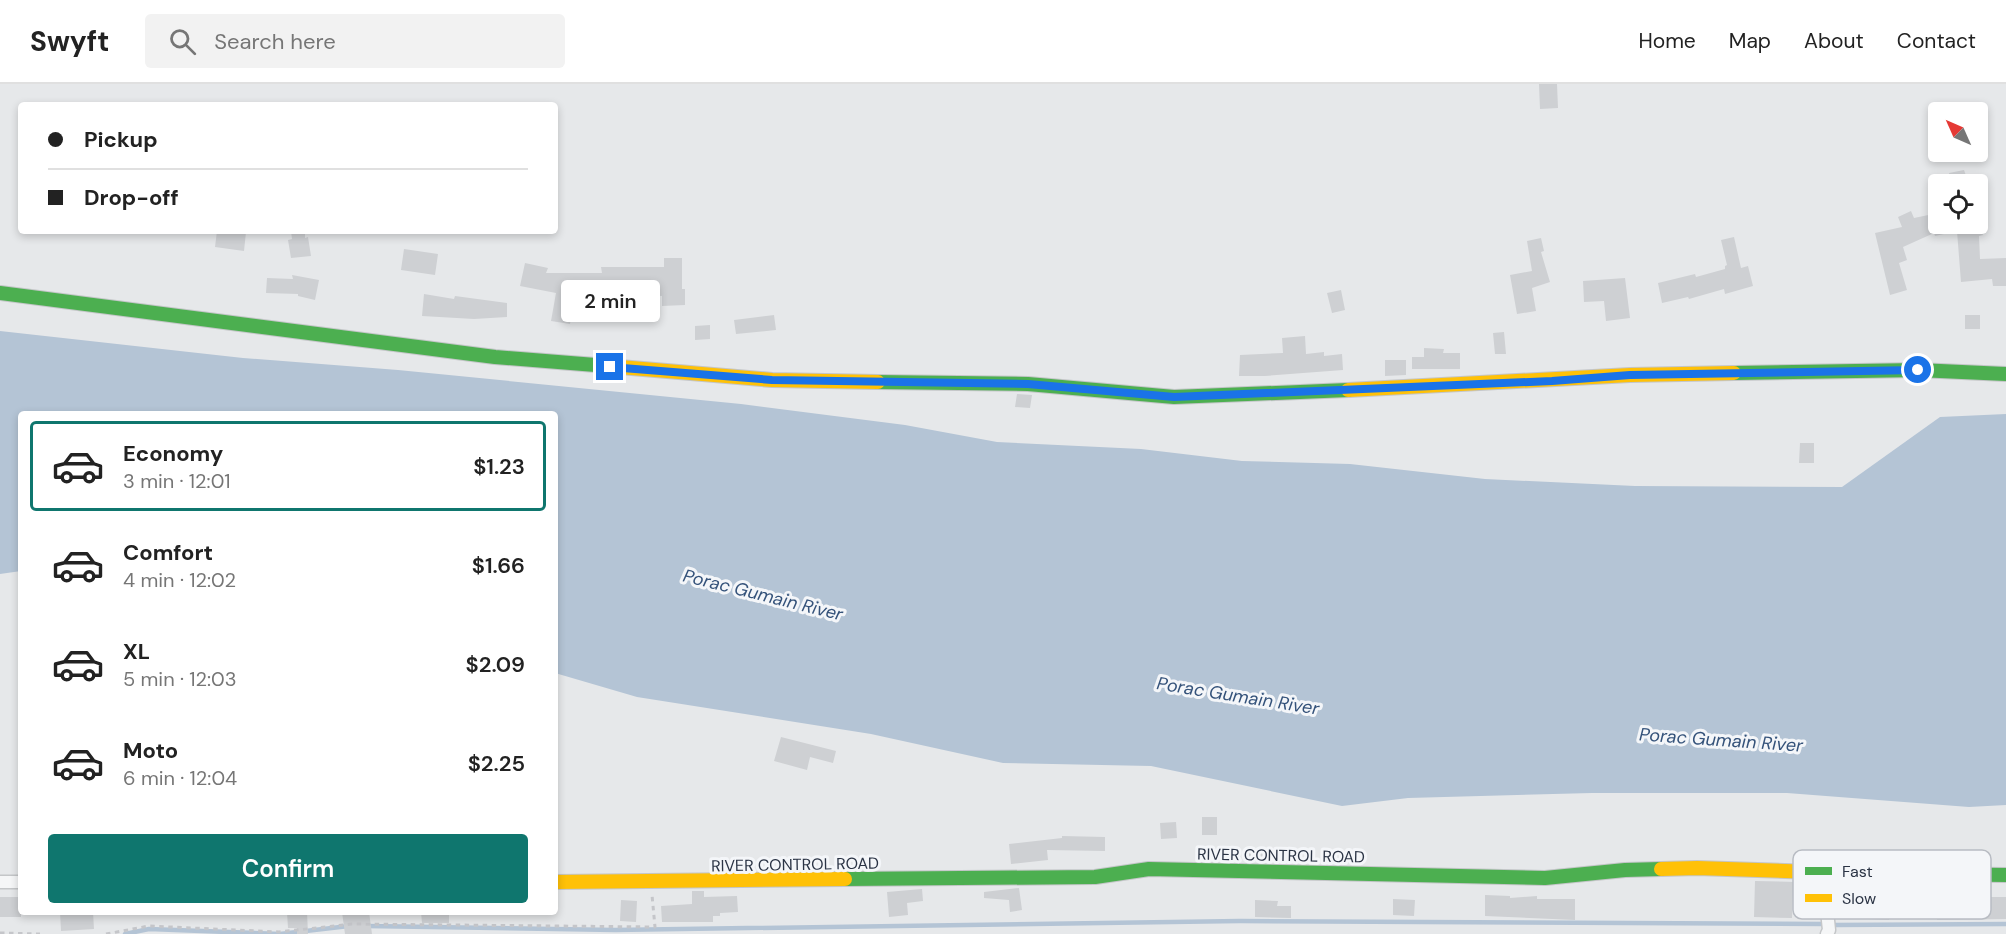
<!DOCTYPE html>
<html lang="en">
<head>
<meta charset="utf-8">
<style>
  :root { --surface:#fff; --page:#f2f2f2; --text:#222; --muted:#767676; --line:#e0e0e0; --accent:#0f766e }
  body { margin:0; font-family:"DM Sans",sans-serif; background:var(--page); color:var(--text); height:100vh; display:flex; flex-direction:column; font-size:22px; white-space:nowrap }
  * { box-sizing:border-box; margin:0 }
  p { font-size:20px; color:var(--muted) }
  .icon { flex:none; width:33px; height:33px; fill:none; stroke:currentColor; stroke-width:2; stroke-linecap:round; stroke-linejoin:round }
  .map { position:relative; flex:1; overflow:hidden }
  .drawer { position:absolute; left:18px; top:327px; width:540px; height:504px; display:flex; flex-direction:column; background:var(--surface); border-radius:6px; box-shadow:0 3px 9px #0003 }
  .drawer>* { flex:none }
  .hud { position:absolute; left:18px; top:18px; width:540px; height:132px; border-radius:6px; box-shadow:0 3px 9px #0003; display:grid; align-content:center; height:132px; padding:0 30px; background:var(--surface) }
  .needle { width:39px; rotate:315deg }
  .controls { position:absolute; left:1928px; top:18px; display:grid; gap:12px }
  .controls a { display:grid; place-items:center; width:60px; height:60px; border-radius:6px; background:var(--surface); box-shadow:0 3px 9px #0003; font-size:30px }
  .end { position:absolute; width:27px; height:27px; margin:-14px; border:8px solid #1a73e8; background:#fff; box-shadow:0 0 0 3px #fff }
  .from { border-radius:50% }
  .bubble { position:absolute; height:42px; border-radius:6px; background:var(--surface); box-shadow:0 3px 9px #0003; font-size:20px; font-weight:600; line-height:42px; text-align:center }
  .hud b { display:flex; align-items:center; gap:21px; height:57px; font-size:22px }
  .hud b+b { border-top:2px solid var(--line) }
  .hud i { width:15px; height:15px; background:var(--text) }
  ul { padding:10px 0 0; list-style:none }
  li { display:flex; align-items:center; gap:18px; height:90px; margin:0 12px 9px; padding:0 18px; border:3px solid transparent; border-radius:6px }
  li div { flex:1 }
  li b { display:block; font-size:22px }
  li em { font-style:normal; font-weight:600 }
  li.current { border-color:var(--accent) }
  li>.icon { width:54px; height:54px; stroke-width:1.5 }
  .button { display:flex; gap:12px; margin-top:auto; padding:12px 30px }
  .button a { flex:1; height:69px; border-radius:6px; background:var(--accent); color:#fff; font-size:24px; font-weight:600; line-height:69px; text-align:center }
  header { display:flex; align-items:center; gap:36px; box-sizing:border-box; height:84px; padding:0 30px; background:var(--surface); border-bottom:2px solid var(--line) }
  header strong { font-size:28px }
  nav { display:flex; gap:33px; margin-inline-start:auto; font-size:21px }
  .search { width:420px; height:54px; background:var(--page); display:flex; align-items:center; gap:15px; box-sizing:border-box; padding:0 21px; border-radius:6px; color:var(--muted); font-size:22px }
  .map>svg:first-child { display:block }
  .water { fill:#b4c4d5 }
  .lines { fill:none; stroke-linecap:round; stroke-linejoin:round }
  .stream { stroke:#b4c4d5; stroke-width:4.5 }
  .building { fill:#ced0d3 }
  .street-casing { stroke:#c4c6c8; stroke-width:15 }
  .fast-casing { stroke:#c4c6c8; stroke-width:16 }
  .slow-casing { stroke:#c4c6c8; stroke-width:16 }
  .path { stroke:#c5c6ca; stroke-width:3; stroke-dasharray:4.5 4.5; stroke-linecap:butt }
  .street { stroke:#f5f6f7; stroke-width:12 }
  .fast { stroke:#4caf50; stroke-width:14 }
  .slow { stroke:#ffc107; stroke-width:14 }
  .route { stroke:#1a73e8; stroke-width:8 }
  .labels { text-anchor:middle; stroke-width:6; stroke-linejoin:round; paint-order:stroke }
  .street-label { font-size:16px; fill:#2b3445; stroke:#f4f6f9 }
  .water-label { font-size:18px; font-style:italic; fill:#34527a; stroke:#f4f6f9 }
  .key { fill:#f4f6f9; stroke:#b8bcc3; stroke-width:1.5 }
  .key-label { font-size:16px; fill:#2b3445 }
</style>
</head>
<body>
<header>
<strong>Swyft</strong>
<div class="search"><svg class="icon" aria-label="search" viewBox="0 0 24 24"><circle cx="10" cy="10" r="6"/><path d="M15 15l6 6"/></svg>Search here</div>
<nav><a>Home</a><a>Map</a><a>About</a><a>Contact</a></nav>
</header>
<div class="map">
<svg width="2006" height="850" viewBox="0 0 2006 850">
  <rect width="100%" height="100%" fill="#e6e8ea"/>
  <path class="water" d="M0,247L243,274L398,286L741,320L905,341L997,358L1141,365L1242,377L1350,380L1485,395L1635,402L1842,403L1940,333L2006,330V721L1969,723L1787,709H1592L1408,714L1342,722L1151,682L1003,679L871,650L637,613L555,589V330H21V487L0,490Z"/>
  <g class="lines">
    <path class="stream" d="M1834,841L2006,840
      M366,842L615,846L1240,837L1824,840
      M125,850L149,845L280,850L349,842"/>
  </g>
  <path class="building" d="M1539,0H1557L1558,24L1540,25Z
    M1964,86L1969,100H1951L1949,89Z
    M1911,127L1914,134L1938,129V140H1979L1983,151L1979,152L1980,175L2006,174V202H1993L1992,195L1961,198L1957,147L1935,152L1934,149L1903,163L1907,176L1899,179L1907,206L1890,211L1875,149L1902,143L1898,133Z
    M217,147L246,148L244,167L215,163Z
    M291,147H305V154L308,153L311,172L291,174L288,156L292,155Z
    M1734,153L1741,184L1748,182L1753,202L1725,210L1724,205L1689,215L1688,213L1662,219L1658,199L1695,190L1696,193L1725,185V182L1727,181L1721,156Z
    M1541,154L1544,167L1541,168L1550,198L1532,204L1536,227L1517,230L1510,191L1532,187L1527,157Z
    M404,165L438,170L435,191L401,186Z
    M664,174H682V205H685V221L662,222V212L643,211V207H619V209L575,213L570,240L551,237L556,209L520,202L525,179L548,184L546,189H602L601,183H664Z
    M292,191L319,196L315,216L298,212V210L266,209L267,194L293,195Z
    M1625,194L1630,234L1606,237L1604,217L1584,218L1583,197Z
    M1341,206L1345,226L1332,229L1327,209Z
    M424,210L454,215L455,212L507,219V233L474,235L422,232Z
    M774,231L776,246L736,250L734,236Z
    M1965,231H1980V245H1965Z
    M710,241V255L695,256V242Z
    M1504,248L1506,270H1495L1493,249Z
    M1305,252L1306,270L1324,268V272L1342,270L1343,286L1265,292H1239L1240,271L1283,269L1282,254Z
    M1424,264L1444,265L1443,269H1460V285H1412V273H1424Z
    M1385,276H1406V291L1385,292Z
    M1017,310L1032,311L1030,324L1015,323Z
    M1800,359H1814V379H1799Z
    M781,653L836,667L833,679L810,673L807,686L774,677Z
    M1202,733H1217V751H1202Z
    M1176,738L1177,754L1161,755L1160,739Z
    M1062,752L1105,753V767L1047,766L1048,776L1011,780L1009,760L1062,754Z
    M1249,764L1264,765L1263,777H1248Z
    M1755,797L1796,798L1795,807H1793L1792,834L1754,833Z
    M1019,804L1022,826L1010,828L1009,816L984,814V808Z
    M922,805L923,817L907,819L908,831L889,833L887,808Z
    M692,807H704V813L737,812L738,828L720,829V832H713V838H662L661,822L692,820Z
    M1485,811L1510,812V814L1537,812V815H1575V836L1485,832Z
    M0,813H21V833H0Z
    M1987,813H2006V835L1937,836L1938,815H1963V823H1987Z
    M1393,815L1415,816L1414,832L1393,831Z
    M621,816L637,817L636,838L620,837Z
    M1255,816L1278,817L1277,822H1291V834L1255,833Z
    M1869,816L1890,817L1889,836L1868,835Z
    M60,828H93L94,845L61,847Z
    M287,828H307L308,850H297V844H288Z
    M342,828H369L372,850H345Z
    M421,828H449V839H422Z"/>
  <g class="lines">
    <defs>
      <path id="street" d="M1823,789L1829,846L1827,850
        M0,798H21"/>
      <path id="fast" d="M0,209L495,273L608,282
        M1734,289L1918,286L2006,290
        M878,298L1028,300L1174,313L1348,306
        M1842,789L2006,791
        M845,795L1095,793L1149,785L1545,794L1625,786L1661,785"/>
      <path id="slow" d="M608,282L772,296L878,298
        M1348,306L1630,291L1734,289
        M1661,785L1697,784L1842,789
        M555,798L845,795"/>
    </defs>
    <use href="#street" class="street-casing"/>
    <use href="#fast" class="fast-casing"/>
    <use href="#slow" class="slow-casing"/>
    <path class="path" d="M0,849L40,850
      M106,850L149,842L279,848L352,840L655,843L652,811"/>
    <use href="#street" class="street"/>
    <use href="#fast" class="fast"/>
    <use href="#slow" class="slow"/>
  </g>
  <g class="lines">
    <path class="route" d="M610,283L772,296L1028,300L1174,313L1552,297L1630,291L1918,286"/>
  </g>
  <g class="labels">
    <g class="street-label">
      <text transform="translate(1281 771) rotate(1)" y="6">RIVER CONTROL ROAD</text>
      <text transform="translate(795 780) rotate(-1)" y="6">RIVER CONTROL ROAD</text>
    </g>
    <g class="water-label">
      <text transform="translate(763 511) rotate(14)" y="6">Porac Gumain River</text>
      <text transform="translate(1238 612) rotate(9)" y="6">Porac Gumain River</text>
      <text transform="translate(1721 656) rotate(4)" y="6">Porac Gumain River</text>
    </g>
  </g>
  <rect x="1793" y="766" width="198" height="69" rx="9" class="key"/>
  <rect x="1805" y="783" width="27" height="8" fill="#4caf50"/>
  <rect x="1805" y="810" width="27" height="8" fill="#ffc107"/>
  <g class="key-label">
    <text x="1842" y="793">Fast</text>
    <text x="1842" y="820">Slow</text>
  </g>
</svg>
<div class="controls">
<a><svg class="needle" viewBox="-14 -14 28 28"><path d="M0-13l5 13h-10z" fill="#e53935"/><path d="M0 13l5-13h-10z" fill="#767676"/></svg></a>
<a><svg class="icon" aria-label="locate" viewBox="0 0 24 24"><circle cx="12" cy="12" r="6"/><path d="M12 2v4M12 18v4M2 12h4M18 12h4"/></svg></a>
</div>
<i class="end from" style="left:1918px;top:286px"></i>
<i class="end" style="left:610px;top:283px"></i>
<div class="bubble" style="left:561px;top:196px;width:99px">2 min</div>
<div class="hud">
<b><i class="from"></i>Pickup</b>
<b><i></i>Drop-off</b>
</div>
<section class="drawer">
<ul>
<li class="current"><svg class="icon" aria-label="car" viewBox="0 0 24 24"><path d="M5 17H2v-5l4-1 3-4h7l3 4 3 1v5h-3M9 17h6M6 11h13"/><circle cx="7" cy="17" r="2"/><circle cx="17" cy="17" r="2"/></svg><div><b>Economy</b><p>3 min · 12:01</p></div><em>$1.23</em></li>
<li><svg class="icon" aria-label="car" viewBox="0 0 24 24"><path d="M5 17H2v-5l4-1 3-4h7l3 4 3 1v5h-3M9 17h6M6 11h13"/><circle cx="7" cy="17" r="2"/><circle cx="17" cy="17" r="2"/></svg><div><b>Comfort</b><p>4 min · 12:02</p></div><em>$1.66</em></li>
<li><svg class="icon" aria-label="car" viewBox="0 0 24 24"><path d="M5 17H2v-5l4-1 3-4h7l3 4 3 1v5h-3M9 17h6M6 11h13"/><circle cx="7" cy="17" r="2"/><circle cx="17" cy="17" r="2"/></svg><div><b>XL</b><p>5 min · 12:03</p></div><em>$2.09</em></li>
<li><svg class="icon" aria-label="car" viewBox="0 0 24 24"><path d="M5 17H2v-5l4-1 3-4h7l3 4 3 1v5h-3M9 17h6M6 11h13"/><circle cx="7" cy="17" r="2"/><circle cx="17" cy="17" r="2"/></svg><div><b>Moto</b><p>6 min · 12:04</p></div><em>$2.25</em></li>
</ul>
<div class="button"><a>Confirm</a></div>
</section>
</div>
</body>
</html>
